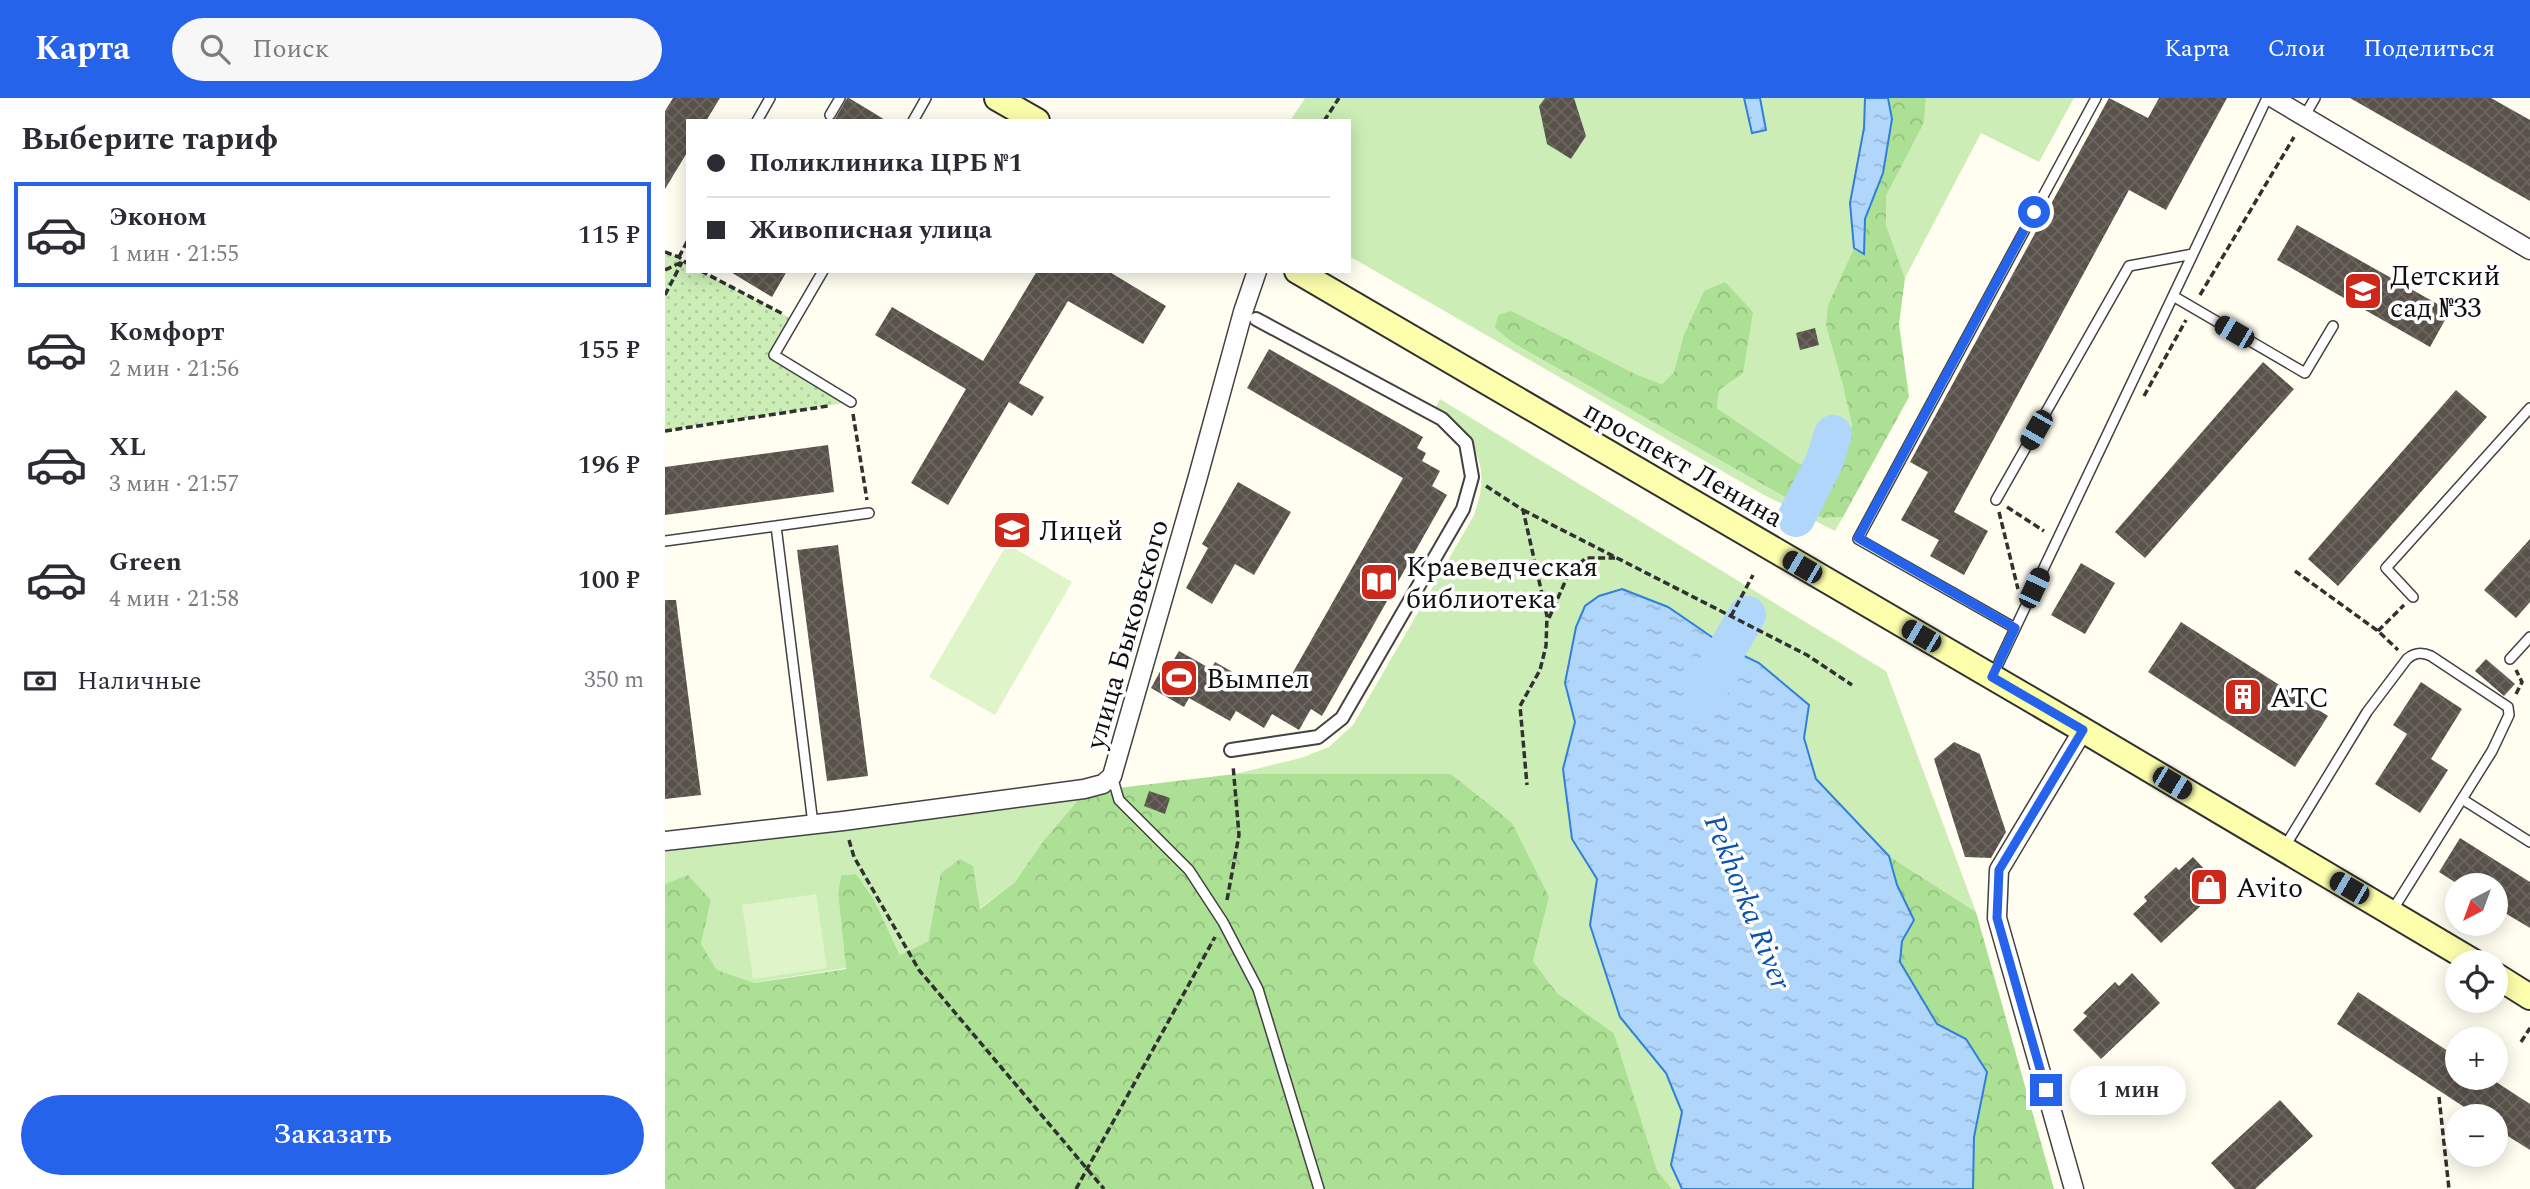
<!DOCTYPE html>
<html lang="ru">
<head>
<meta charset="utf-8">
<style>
  :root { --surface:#fff; --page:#f7f7f7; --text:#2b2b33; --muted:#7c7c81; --line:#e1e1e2; --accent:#2563eb }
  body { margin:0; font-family:Spectral,serif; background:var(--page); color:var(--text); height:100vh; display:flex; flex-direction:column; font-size:26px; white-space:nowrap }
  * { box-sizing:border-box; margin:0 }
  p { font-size:23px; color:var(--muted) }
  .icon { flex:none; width:38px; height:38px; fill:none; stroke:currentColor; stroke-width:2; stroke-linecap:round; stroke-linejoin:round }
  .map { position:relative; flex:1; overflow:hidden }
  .side { display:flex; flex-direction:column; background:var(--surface); width:665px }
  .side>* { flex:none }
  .banner { position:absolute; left:21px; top:21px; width:665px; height:154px; border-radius:0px; box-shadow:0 4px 18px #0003; display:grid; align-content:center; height:154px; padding:0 21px; background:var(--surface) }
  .needle { width:46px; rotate:221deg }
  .controls { position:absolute; left:1780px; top:775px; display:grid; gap:14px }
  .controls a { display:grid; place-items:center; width:63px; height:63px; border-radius:50%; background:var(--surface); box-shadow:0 4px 18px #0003; font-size:35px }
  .end { position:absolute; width:32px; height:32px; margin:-16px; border:9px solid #2563eb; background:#fff; box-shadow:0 0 0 4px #fff }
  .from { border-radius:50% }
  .bubble { position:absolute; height:49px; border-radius:24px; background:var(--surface); box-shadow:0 4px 18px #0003; font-size:23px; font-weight:600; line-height:49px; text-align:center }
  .car { position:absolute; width:21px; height:42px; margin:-21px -10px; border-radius:9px; box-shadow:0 0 5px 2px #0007; background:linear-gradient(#222 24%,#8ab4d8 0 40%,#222 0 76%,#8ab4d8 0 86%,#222 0) }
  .banner b { display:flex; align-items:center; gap:24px; height:66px; font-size:26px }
  .banner b+b { border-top:2px solid var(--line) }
  .banner i { width:18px; height:18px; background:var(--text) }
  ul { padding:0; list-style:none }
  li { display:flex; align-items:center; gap:21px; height:105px; margin:0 14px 10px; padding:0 7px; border:4px solid transparent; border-radius:0px }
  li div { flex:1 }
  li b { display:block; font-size:26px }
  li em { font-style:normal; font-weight:600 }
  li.on { border-color:var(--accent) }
  li>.icon { width:63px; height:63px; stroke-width:1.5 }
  h2 { padding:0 21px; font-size:32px; line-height:84px }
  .pay { display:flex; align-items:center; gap:18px; height:77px; padding:0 21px; font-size:26px }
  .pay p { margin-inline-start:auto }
  .primary-button { display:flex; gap:14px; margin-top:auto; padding:14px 21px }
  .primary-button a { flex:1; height:80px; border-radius:42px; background:var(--accent); color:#fff; font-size:28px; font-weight:600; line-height:80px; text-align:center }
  header { display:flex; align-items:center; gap:42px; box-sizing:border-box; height:98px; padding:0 35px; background:var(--accent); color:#fff }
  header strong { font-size:33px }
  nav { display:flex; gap:38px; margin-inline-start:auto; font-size:24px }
  .search { width:490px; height:63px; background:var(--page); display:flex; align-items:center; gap:18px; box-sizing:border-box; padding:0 24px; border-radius:38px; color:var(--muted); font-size:26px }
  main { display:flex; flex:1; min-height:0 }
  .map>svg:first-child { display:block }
  .grass { fill:#cceeb6 }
  .forest { fill:url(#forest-crowns) }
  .park { fill:url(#park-dots) }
  .pitch { fill:#e0f4c9 }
  .water { fill:url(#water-ripples); stroke:#3080da; stroke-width:2 }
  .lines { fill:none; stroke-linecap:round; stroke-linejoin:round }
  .river { stroke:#b0d6fc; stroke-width:38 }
  .building { fill:url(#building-cross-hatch) }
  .service-casing { stroke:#424242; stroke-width:12 }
  .pedestrian-casing { stroke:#424242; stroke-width:16 }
  .minor-casing { stroke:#424242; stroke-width:21 }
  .secondary-casing { stroke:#313131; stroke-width:28 }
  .path { stroke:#313131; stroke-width:3.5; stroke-dasharray:7 3.5; stroke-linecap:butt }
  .service { stroke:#fff; stroke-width:9 }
  .pedestrian { stroke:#fff; stroke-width:12 }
  .minor { stroke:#fff; stroke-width:18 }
  .secondary { stroke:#fdffac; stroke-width:24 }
  .route { stroke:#2563eb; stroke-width:9 }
  .labels { text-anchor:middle; stroke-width:7; stroke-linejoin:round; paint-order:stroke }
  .poi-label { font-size:28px; fill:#0f0f0f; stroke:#fff; text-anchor:start }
  .street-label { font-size:28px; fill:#0f0f0f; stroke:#fff }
  .water-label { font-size:30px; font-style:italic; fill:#0b52ae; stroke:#fff }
</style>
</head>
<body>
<header>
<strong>Карта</strong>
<div class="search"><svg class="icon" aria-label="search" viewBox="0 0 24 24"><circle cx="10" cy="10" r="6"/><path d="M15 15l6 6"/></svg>Поиск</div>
<nav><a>Карта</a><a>Слои</a><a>Поделиться</a></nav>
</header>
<main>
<section class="side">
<h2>Выберите тариф</h2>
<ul>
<li class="on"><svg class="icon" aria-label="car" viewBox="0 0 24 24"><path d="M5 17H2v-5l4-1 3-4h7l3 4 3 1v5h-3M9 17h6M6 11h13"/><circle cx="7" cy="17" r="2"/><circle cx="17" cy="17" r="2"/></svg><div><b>Эконом</b><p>1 мин · 21:55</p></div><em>115 ₽</em></li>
<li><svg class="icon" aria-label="car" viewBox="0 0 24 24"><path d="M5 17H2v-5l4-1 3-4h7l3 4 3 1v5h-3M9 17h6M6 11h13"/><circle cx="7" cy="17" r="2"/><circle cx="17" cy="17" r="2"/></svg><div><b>Комфорт</b><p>2 мин · 21:56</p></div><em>155 ₽</em></li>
<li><svg class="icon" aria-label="car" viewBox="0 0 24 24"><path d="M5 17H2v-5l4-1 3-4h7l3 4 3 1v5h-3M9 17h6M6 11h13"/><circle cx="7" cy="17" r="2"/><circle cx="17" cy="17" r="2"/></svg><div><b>XL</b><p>3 мин · 21:57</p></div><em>196 ₽</em></li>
<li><svg class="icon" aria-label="car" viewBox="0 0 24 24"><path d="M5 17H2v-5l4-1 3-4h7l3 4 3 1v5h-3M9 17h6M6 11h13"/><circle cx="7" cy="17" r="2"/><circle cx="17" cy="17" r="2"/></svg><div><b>Green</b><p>4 мин · 21:58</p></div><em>100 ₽</em></li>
</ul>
<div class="pay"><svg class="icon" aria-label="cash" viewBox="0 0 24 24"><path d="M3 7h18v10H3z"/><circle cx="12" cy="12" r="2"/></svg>Наличные<p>350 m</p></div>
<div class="primary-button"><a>Заказать</a></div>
</section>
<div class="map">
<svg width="1865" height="1091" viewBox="0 0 1865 1091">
  <defs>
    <pattern id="forest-crowns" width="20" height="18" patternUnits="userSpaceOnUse" patternTransform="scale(1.75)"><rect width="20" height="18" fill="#ace094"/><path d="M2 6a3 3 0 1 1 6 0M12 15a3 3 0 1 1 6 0" fill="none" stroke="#93bf7e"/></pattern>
    <pattern id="park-dots" width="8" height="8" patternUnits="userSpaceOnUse" patternTransform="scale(1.75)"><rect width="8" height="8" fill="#cceeb6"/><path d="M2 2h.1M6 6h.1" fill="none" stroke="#aecb9b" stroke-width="1.8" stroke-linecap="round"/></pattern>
    <pattern id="water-ripples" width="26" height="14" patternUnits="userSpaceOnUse" patternTransform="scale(1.75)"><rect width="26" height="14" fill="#b0d6fc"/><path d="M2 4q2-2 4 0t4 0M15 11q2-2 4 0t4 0" fill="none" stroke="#96b6d7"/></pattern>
    <pattern id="building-cross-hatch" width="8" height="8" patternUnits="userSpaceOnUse" patternTransform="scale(1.75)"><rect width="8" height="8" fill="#59524a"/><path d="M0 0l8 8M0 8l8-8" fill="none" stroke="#6c6660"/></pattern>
  </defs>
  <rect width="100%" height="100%" fill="#fffef1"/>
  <path class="grass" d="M640,0H1079L1088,35L1101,32L1095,0H1200L1199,30L1185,105L1189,150L1163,207L1187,327L1179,356L1164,373L1133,365L1052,310L1054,292L1078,274L1018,239L1009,274L997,286L830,229L848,245L1157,420L1178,419L1170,433L1097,396L684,158V23H625Z
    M1261,0H1409L1374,64L1316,35L1240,180L1221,127V98L1259,25Z
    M775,301L1221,573L1311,814L1224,758L1151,681L1139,640L1144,607L1094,565L1063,550L1042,534L900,584L910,624L898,671L907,741L932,781L926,827L955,919L1001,975L1017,1014L1006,1067L1017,1091H1007L992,1072L949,935L892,895L868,863L884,799L786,676H570L636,660L664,649L688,627L808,419C828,370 812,340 769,312Z
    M420,694L379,742L350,784L314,811L277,775L263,843L235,857L208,800L191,776L176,777L173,795L181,870L88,885L52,872L36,846L46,802L23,778L0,786V754Z"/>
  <path class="forest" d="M1223,0H1261L1259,25L1221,98V127L1240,180L1234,226L1244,299L1178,419L1157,420L848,245L830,230L833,217L846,213L972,277L997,286L1009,274L1018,239L1039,193L1060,184L1088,214L1078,275L1054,292L1052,310L1133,365L1164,373L1179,356L1187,327L1178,287L1161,227L1163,207L1189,150L1198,156L1200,121L1218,75L1227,21Z
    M570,676H786L847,725L884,799L868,863L892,895L949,935L992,1072L1007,1091H0V786L23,777L46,802L36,846L52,872L89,885L181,871L173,795L176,777L191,776L208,800L235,857L263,843L276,775L295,761L308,768L315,811L350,784L379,742L420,694Z
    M1224,758L1311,814L1389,1091H1308L1309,1039L1322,974L1301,942L1272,926L1235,864L1237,843L1249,822L1232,787Z"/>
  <path class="park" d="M0,154L14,159L23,166V173H36L129,222L109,257L186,304L0,333Z"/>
  <path class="pitch" d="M342,446L407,484L330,617L264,579Z
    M151,796L162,870L88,881L77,807Z"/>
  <path class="water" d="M1079,0H1095L1101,32L1087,35Z
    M1200,0H1223L1227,21L1218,75L1200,121L1199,156L1189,150L1185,105L1199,30Z
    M957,491L1003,509L1063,550L1094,565L1144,607L1139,640L1151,681L1224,758L1232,787L1249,822L1237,843L1235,864L1272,926L1301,941L1322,974L1309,1039L1308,1091H1017L1006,1067L1017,1014L1001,975L955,919L925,827L932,781L907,741L898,671L910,624L900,585L911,529L920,508L934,498Z"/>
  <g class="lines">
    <path class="river" d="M1131,420L1160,362L1168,336
      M1043,598L1047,577L1082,517"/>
  </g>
  <path class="building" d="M8,0H55L41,23H23V53L0,91V13Z
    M182,0H184L222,23H169Z
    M880,0H909L921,38L906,61L882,46L874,8Z
    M1444,0L1483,20L1494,0H1562L1501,112L1464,92L1289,414L1323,433L1299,477L1265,458L1274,442L1236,422L1263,374L1245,364Z
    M1685,0H1826L1865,22V103Z
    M1632,127L1785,213L1765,249L1612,162Z
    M64,173H122L107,199Z
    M372,173H443L501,208L478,246L403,203L354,285L379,299L367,318L344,304L283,407L246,385L301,291L210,237L227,209L318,263Z
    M1150,230L1154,247L1135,252L1131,235Z
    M604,251L758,339L752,350L761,355L757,363L775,373L767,388L782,397L657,618L646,611L634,632L607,616L599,630L571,613L565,623L524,600L519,609L486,590L497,570L502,573L514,553L546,571L550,564L589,586L593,578L618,592L738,380L582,290Z
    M1598,264L1629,291L1480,460L1450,434Z
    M1791,292L1822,319L1673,488L1643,461Z
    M163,347L169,394L0,417V369Z
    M573,384L626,414L589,477L570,466L547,506L521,490L543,450L537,446Z
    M1865,441V504L1851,520L1819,492Z
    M173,447L203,678L162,683L132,452Z
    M1416,465L1450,485L1420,536L1386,517Z
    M0,502H11L36,697L0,701Z
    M1516,524L1663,618L1630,669L1483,574Z
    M1821,561L1850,586L1839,598L1810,573Z
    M1756,584L1797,611L1766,661L1783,672L1755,715L1710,686L1742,636L1728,627Z
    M1289,644L1315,656L1341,734L1326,760L1300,759L1269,661Z
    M484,693L505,700L500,716L479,708Z
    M1795,740L1865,784V830L1830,809V788H1796L1774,774Z
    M1528,759L1556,789L1496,845L1468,816L1482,803L1479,799L1511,769L1514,772Z
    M1467,875L1495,905L1436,961L1408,932L1422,918L1418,915L1450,884L1454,888Z
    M1693,894L1792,959V980H1825L1865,1006V1052L1830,1030V1018H1813L1672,926Z
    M1615,1002L1648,1038L1590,1091H1570L1546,1065Z"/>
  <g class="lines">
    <defs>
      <path id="service" d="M165,17L175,0
        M1639,19L1650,0
        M92,23L105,0
        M248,23L261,0
        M158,173L109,257L186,304
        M1508,198L1640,275L1668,228
        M1331,402L1464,168L1528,156
        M111,428L204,415
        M0,443L111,428L148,726
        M1748,499L1721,470L1865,310
        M1350,530L1193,441L1431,0
        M1845,561L1865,539
        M1328,577L1602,0
        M447,678L454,702L524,772L558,824L593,891L654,1091
        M1797,701L1865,744
        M1619,750L1702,614L1742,561C1750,554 1757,554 1766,558L1843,609L1844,617L1827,653L1727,813"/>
      <path id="pedestrian" d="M566,652L653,639L677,620L798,411L807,379L801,345L777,321L591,221"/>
      <path id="minor" d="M1608,0L1865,152
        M0,743L178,723L419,691L438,686L447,678L532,382L578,214L592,173
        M1409,1091L1332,820L1334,772L1418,632"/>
      <path id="secondary" d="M332,0L372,23
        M632,173L1418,632L1809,864
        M1830,877L1865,899"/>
    </defs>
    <use href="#service" class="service-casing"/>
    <use href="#pedestrian" class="pedestrian-casing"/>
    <use href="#minor" class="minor-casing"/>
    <use href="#secondary" class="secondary-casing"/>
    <path class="path" d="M659,23L674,0
      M0,154L14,159L23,166
      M14,159L23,142
      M0,172L17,164
      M36,173L118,216
      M0,197L17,164
      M1535,197L1629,39
      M1479,298L1521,222
      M188,316L202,402
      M0,333L163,308
      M821,388L858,412L882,518L881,548L875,572L855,608L862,687
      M1342,409L1379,433
      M858,412L1142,557L1187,587
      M1334,414L1353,491
      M1630,473L1713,533L1733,552
      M1066,518L1088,477
      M884,520L904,475L921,460H950
      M1713,533L1739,507
      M1851,596L1857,584L1851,572
      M184,742L189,759L254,872L439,1091
      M562,802L574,737L568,667
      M1856,944L1865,930
      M1774,999L1784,1091
      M411,1091L550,839"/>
    <use href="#service" class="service"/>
    <use href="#pedestrian" class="pedestrian"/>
    <use href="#minor" class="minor"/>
    <use href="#secondary" class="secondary"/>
  </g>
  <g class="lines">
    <path class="route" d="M1369,114L1193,440L1350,530L1327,579L1418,632L1334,772L1332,820L1381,992"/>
  </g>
  <defs>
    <symbol id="school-square" viewBox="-11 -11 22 22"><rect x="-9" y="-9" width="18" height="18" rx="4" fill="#cd2819" stroke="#fff"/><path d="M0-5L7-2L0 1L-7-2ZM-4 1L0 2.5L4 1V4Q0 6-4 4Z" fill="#fff"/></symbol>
    <symbol id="library-square" viewBox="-11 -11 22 22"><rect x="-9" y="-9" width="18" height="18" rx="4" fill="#cd2819" stroke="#fff"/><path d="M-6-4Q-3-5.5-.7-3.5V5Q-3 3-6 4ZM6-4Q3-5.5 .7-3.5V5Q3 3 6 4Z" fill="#fff"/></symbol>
    <symbol id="stadium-square" viewBox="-11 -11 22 22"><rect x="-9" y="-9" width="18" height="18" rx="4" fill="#cd2819" stroke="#fff"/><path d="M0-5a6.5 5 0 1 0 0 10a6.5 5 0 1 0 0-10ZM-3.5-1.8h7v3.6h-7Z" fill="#fff"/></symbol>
    <symbol id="building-square" viewBox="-11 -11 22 22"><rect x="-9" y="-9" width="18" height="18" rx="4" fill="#cd2819" stroke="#fff"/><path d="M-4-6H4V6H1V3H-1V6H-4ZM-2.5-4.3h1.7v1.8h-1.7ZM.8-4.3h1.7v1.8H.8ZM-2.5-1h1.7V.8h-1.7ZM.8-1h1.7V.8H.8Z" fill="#fff"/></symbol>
    <symbol id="shop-square" viewBox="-11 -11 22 22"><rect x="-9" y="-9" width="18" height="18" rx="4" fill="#cd2819" stroke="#fff"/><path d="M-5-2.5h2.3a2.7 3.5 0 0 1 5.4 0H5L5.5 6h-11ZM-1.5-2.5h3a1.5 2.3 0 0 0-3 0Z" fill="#fff"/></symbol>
  </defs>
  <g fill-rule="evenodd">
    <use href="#school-square" x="1676" y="171" width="44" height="44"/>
    <use href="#school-square" x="325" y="410" width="44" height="44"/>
    <use href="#library-square" x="692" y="462" width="44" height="44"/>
    <use href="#stadium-square" x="492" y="558" width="44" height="44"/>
    <use href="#building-square" x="1556" y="577" width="44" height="44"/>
    <use href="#shop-square" x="1522" y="767" width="44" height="44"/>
  </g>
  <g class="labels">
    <g class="poi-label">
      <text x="1725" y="187">Детский<tspan x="1725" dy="32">сад №33</tspan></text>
      <text x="374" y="442">Лицей</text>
      <text x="741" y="478">Краеведческая<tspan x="741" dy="32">библиотека</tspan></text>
      <text x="541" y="590">Вымпел</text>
      <text x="1605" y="609">АТС</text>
      <text x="1571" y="799">Avito</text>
    </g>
    <g class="street-label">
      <text transform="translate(1019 365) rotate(30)" y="10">проспект Ленина</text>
      <text transform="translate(461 536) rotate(-74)" y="10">улица Быковского</text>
    </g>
    <g class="water-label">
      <text transform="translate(1083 804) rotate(68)" y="10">Pekhorka River</text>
    </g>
  </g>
</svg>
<div class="controls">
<a><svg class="needle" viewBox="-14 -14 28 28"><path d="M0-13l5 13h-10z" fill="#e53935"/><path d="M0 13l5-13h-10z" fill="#7c7c81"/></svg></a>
<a><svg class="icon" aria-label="locate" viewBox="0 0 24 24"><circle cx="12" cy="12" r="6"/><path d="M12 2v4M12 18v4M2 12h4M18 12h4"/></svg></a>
<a>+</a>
<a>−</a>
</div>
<i class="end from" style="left:1369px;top:114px"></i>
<i class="end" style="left:1381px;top:992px"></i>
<div class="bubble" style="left:1405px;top:968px;width:116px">1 мин</div>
<i class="car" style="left:1569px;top:234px;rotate:300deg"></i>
<i class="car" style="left:1371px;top:332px;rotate:210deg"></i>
<i class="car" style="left:1137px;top:469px;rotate:300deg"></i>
<i class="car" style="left:1369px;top:490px;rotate:25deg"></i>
<i class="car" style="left:1256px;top:538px;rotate:300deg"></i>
<i class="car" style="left:1507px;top:685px;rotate:121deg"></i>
<i class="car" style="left:1684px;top:790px;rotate:300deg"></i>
<div class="banner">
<b><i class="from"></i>Поликлиника ЦРБ №1</b>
<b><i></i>Живописная улица</b>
</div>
</div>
</main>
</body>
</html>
